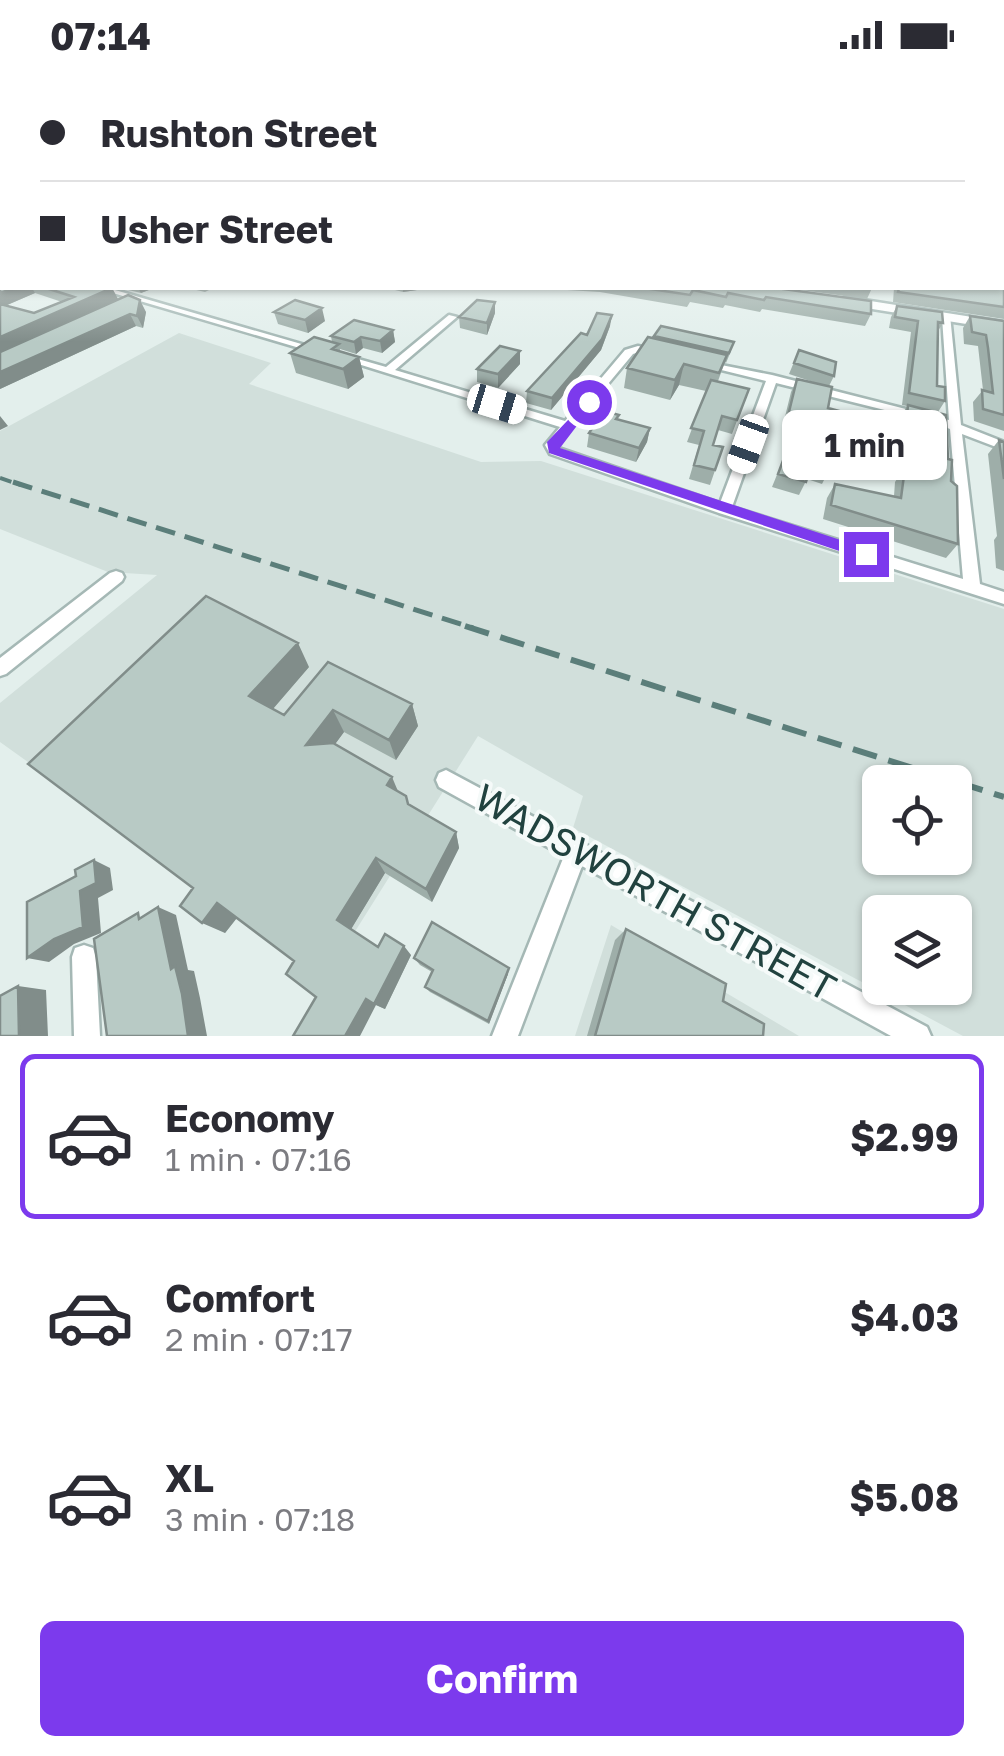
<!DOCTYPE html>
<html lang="en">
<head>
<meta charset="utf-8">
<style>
  :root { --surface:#fff; --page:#f7f7f7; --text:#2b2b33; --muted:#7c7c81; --line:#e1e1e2; --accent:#7c3aed }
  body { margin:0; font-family:"Golos Text",sans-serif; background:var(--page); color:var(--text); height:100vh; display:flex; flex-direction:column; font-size:38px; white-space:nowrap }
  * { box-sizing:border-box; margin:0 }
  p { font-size:32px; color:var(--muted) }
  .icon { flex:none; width:55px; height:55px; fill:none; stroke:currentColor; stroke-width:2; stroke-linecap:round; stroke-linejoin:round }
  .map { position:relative; height:966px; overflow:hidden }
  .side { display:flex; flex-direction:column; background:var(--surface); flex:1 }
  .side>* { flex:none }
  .top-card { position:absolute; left:0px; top:0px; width:1005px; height:220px; box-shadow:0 2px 8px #0004; display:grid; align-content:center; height:220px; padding:0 40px; background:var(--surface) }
  .controls { position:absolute; left:862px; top:695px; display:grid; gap:20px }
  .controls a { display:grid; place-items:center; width:110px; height:110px; border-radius:15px; background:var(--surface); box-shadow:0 2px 8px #0004; font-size:50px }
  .end { position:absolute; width:45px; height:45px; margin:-22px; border:12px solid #7c3aed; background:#fff; box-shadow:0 0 0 5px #fff }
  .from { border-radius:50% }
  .bubble { position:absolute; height:70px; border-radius:15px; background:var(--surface); box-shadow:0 2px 8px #0004; font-size:32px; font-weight:700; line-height:70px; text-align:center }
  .car { position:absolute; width:30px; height:60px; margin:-30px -15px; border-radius:12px; box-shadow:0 0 8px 2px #0007; background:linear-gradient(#fff 24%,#345 0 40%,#fff 0 76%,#345 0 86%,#fff 0) }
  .top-card b { display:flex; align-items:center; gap:35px; height:95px; font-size:38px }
  .top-card b+b { border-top:2px solid var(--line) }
  .top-card i { width:25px; height:25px; background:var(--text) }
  ul { padding:18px 0 0; list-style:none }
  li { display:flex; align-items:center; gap:30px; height:165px; margin:0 20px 15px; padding:0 20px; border:5px solid transparent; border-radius:15px }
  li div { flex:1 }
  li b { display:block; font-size:38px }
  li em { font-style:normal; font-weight:700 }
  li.on { border-color:var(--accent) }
  li>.icon { width:90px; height:90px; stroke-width:1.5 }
  .action { display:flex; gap:20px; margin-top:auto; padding:20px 40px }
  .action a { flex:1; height:115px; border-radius:15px; background:var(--accent); color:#fff; font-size:40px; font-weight:700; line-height:115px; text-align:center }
  .status { display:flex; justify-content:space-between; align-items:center; height:70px; padding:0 50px; background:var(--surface); direction:ltr }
  .status svg { height:28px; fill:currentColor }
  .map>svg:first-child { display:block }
  .built { fill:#d1dfdb; fill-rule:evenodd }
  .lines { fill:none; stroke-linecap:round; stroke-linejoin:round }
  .minor-casing { stroke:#a5b8b5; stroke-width:5 }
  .tertiary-casing { stroke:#a5b8b5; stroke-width:5 }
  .minor { fill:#fff; fill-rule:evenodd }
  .tertiary { fill:#fff; fill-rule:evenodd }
  .rail-far2 { stroke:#5b7e7a; stroke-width:4; stroke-dasharray:12 6; stroke-linecap:butt }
  .rail-far1 { stroke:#5b7e7a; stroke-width:5; stroke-dasharray:20 10; stroke-linecap:butt }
  .rail { stroke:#5b7e7a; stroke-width:6; stroke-dasharray:25 12; stroke-linecap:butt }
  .wall { fill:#9eaea9; fill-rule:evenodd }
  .shaded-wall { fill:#818d8a }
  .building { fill:#b8cac5; stroke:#818d8a; stroke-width:2.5 }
  .route { fill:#7c3aed }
  .labels { text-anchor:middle; stroke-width:8; stroke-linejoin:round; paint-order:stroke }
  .near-street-label { font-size:38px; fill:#21423f; stroke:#f5faf9 }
</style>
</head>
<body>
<div class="status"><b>07:14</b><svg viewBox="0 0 49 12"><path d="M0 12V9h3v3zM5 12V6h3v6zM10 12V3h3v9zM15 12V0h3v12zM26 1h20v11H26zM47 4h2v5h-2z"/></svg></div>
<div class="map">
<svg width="1004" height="966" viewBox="0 0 1004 966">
  <rect width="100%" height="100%" fill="#e3efec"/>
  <path class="built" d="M179,263L271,293L249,314L481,392L541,391L1004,539V966H963L573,758L583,726L478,666L327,906L0,672V633L157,505L108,502L0,459V361ZM880,712H955V788H880ZM880,842H955V918H880Z
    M611,855L799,966H575Z"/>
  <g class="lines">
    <defs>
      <path id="minor" d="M0,186H2V191H0Z
        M96,218H108L322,280L313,282Z
        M449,245L457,247L395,300L565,351L625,280L638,276L662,281L663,283L658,286L639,282L633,284L557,375L559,378L720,433L766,311L701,295V291L772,305L949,350L942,247L950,245L961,355L1004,372V380L962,364L980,514L1004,522V534L719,443L550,384L545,375L560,357L339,288L344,285L386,297ZM776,313L929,351L950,359L963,509L732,437Z
        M116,501L122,503L124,507L122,511L6,604L0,606V588L110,503Z
        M446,700L927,957L931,966H891L582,796L518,966H492L564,786L439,717L436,710L439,703Z
        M84,875L93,878L96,887L100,966H74L72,887L75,878Z"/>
      <path id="tertiary" d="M845,227L1004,252V260L841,234L839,231Z"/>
    </defs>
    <use href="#minor" class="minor-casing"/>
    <use href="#tertiary" class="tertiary-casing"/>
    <use href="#minor" class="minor"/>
    <use href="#tertiary" class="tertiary"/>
    <path class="rail-far2" d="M0,408L21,415"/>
    <path class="rail-far1" d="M13,412L473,558"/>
    <path class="rail" d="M465,556L1004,727"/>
  </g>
  <path class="wall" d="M1004,160V249L893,232L894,218H1002Z
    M0,209L14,218H112L118,229L146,242L143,258L136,256L0,319ZM35,223L62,232L34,243L5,236Z
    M120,218H154L141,223Z
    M188,218H213L205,222Z
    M387,218H419L417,220L403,222Z
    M534,218H776L871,244L865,256L762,239L760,242L725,235L723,238L690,232L687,237L600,222Z
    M787,218H872L867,229Z
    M495,232V243L487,265L460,258L459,247Z
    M897,236L943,253L938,261L937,316L945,331L938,342L948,389L958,474L946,488L823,449L827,428L835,414L894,426L895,412L903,400L906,363L898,361L900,348L907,336L902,335L911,262L889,258L891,247Z
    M274,242L325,251L308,263L278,254Z
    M970,246L1004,251V361L974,351L973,332L983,320L978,276L964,274L963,258Z
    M610,256L601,280L551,340L526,333L527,321L587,265Z
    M393,260L395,272L382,283L363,278L356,284L340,279V281L359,287L364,307L348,319L296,303L290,283L332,272L331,266Z
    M654,266L731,281L726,293L725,292L718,311L749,319L732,364L718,360L713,375L723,377L710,415L689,409L699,375L687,372L706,321L679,315L670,330L624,318L627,298Z
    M799,280L834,306L829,316L828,338L861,372L854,385L834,379L829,400L822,414L807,409L799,425L772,417L787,380H792L797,363L782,359L791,322L797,309L825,316L789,304Z
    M520,294L498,318L477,312V299Z
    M618,349L650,358L647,372L636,392L587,377L589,363Z
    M999,370L1004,372V501L996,498L994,470L997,466L988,384Z
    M309,597L273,639L284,645L412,634L418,656L396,690L344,662L335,674L398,721L410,735L456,762L459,778L432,832L385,803L351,859L378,877L411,885L385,939L376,935L316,927L294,891L237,848L225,863L193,818L28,694Z
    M626,859L723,931L763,966H587L615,870Z
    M414,888L508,904L489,954L430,922L425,917L432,902L420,895Z"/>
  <path class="shaded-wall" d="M14,218H32L35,223L0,238V223Z
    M112,218L118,229L0,283V267Z
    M138,218H154L141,223Z
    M403,218H419L417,220L403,222Z
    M140,230L146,242L143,258L137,246Z
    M495,232V243L487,265V253Z
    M322,238L325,251L308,263L305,250Z
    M130,244L136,256L0,319V302Z
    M612,245L610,256L601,280L551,340L552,328Z
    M393,260L395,272L382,283L380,271Z
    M361,267L363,278L356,284L354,272Z
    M520,281V294L498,318V304Z
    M359,287L364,307L348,319L343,299Z
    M684,294L679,315L670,330L675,310Z
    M0,346L8,356L0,360Z
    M650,358L647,372L636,392L639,378Z
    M298,573L309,597L265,648L249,626Z
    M412,634L418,656L396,690L389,670Z
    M333,640L344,662L319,696L306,675Z
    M392,707L400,726L387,715Z
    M456,762L459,778L432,832L426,819Z
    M376,788L385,803L350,861L337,850Z
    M94,790L110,798L113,820L98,828L101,863L74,874L49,892L27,888L80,821Z
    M217,833L239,845L225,863L202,853Z
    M158,837L176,845L188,900L194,901L200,928L207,966H188L171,899Z
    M404,876L411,885L385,939L376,935L360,966H345L366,929Z
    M509,898L508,904L489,954L488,951Z
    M18,916L46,920L48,966H19Z"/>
  <path class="building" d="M1002,160H1004V237L898,222L899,218H1002Z
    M2,208V218H14L0,223V209Z
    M46,218H112L0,267V234L34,243L74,227Z
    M644,218H776L871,231V244L766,227L764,230L728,223L726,227L693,220L690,225Z
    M128,225L140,230L137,246L130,244L0,302V282Z
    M295,230L322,238L305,250L274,242Z
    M477,230L495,232L487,253L459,247Z
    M897,236L942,242L943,253L938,252L937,316L945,317V331L909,323L918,251L895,247Z
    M597,243L612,245L602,269L552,328L527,321L581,263L587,265Z
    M970,246L1004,251V345L983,339L982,320L993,323L988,278L986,265L972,262Z
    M354,250L393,260L380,271L361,267L354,272L331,266Z
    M661,256L734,272L729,283L654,266Z
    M314,267L339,274L332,279L359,287L343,299L290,283Z
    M648,267L727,285L719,303L684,294L675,310L627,298Z
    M500,276L520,281L498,304L477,299Z
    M799,280L836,292L834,306L794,293Z
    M797,309L832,317L828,338L865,348L861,372L838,365L829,400L811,395L806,412L778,404L787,380H795L803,350L788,346Z
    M711,310L749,319L737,350L722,346L713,375L723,377L715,400L694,395L704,361L691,358Z
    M908,335L946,345L948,389L952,390L951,411L957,416L958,474L831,435L835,414L901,428L905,398L911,400L915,363V349L907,347Z
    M604,341L619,345L616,349L650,358L639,378L589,363Z
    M999,370L1004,372V409Z
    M206,526L298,573L249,626L284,645L328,592L412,634L389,670L333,640L306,675L333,673L392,707L387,715L406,726L408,734L456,762L426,819L376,788L337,850L378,877L385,864L404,876L374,934L366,929L345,966H293L316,927L286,904L294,891L217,833L202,853L180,836L193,818L28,694Z
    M94,790L96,813L80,821L83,857L54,869L27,888V832L76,806L75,800Z
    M158,837L171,899L175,896L182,924L188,966H107L94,869L138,843L139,849Z
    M432,852L509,898L488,951L425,917L433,900L414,888Z
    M626,859L726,914L723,931L764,954L763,966H595Z
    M18,916L19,966H0V926Z"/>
  <linearGradient id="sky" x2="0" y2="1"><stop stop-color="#81b8e2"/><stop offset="0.5" stop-color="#f2f8f6"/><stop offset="1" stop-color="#f2f8f6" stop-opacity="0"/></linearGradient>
  <rect width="1004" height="272" fill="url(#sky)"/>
  <path class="route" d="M589,328L595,332L560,378L871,480V488H860L549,383L547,372Z"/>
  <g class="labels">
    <g class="near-street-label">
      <text transform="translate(655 823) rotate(29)" y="13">WADSWORTH STREET</text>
    </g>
  </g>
</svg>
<div class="controls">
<a><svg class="icon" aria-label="locate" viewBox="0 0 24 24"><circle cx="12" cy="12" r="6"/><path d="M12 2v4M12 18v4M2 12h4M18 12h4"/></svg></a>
<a><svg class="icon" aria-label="layers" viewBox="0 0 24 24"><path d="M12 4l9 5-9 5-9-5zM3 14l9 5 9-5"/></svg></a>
</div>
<i class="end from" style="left:589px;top:332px"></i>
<i class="end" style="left:866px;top:484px"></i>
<div class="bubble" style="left:782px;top:340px;width:165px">1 min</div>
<i class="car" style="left:497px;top:334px;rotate:107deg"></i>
<i class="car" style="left:748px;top:374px;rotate:200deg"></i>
<div class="top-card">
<b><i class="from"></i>Rushton Street</b>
<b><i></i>Usher Street</b>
</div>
</div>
<section class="side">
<ul>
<li class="on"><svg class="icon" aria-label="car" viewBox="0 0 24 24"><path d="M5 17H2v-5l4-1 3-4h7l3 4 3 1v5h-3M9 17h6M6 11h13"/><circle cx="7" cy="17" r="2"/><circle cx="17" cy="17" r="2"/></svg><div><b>Economy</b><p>1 min · 07:16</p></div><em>$2.99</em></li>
<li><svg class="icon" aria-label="car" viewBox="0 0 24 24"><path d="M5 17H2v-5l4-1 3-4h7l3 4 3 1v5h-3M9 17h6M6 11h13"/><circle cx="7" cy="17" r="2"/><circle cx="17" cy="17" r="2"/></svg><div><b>Comfort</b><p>2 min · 07:17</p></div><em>$4.03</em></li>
<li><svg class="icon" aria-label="car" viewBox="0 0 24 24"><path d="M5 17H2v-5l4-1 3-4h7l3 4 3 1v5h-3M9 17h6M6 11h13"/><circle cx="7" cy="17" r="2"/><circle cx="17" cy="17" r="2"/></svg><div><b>XL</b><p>3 min · 07:18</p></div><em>$5.08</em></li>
</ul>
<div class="action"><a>Confirm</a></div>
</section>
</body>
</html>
